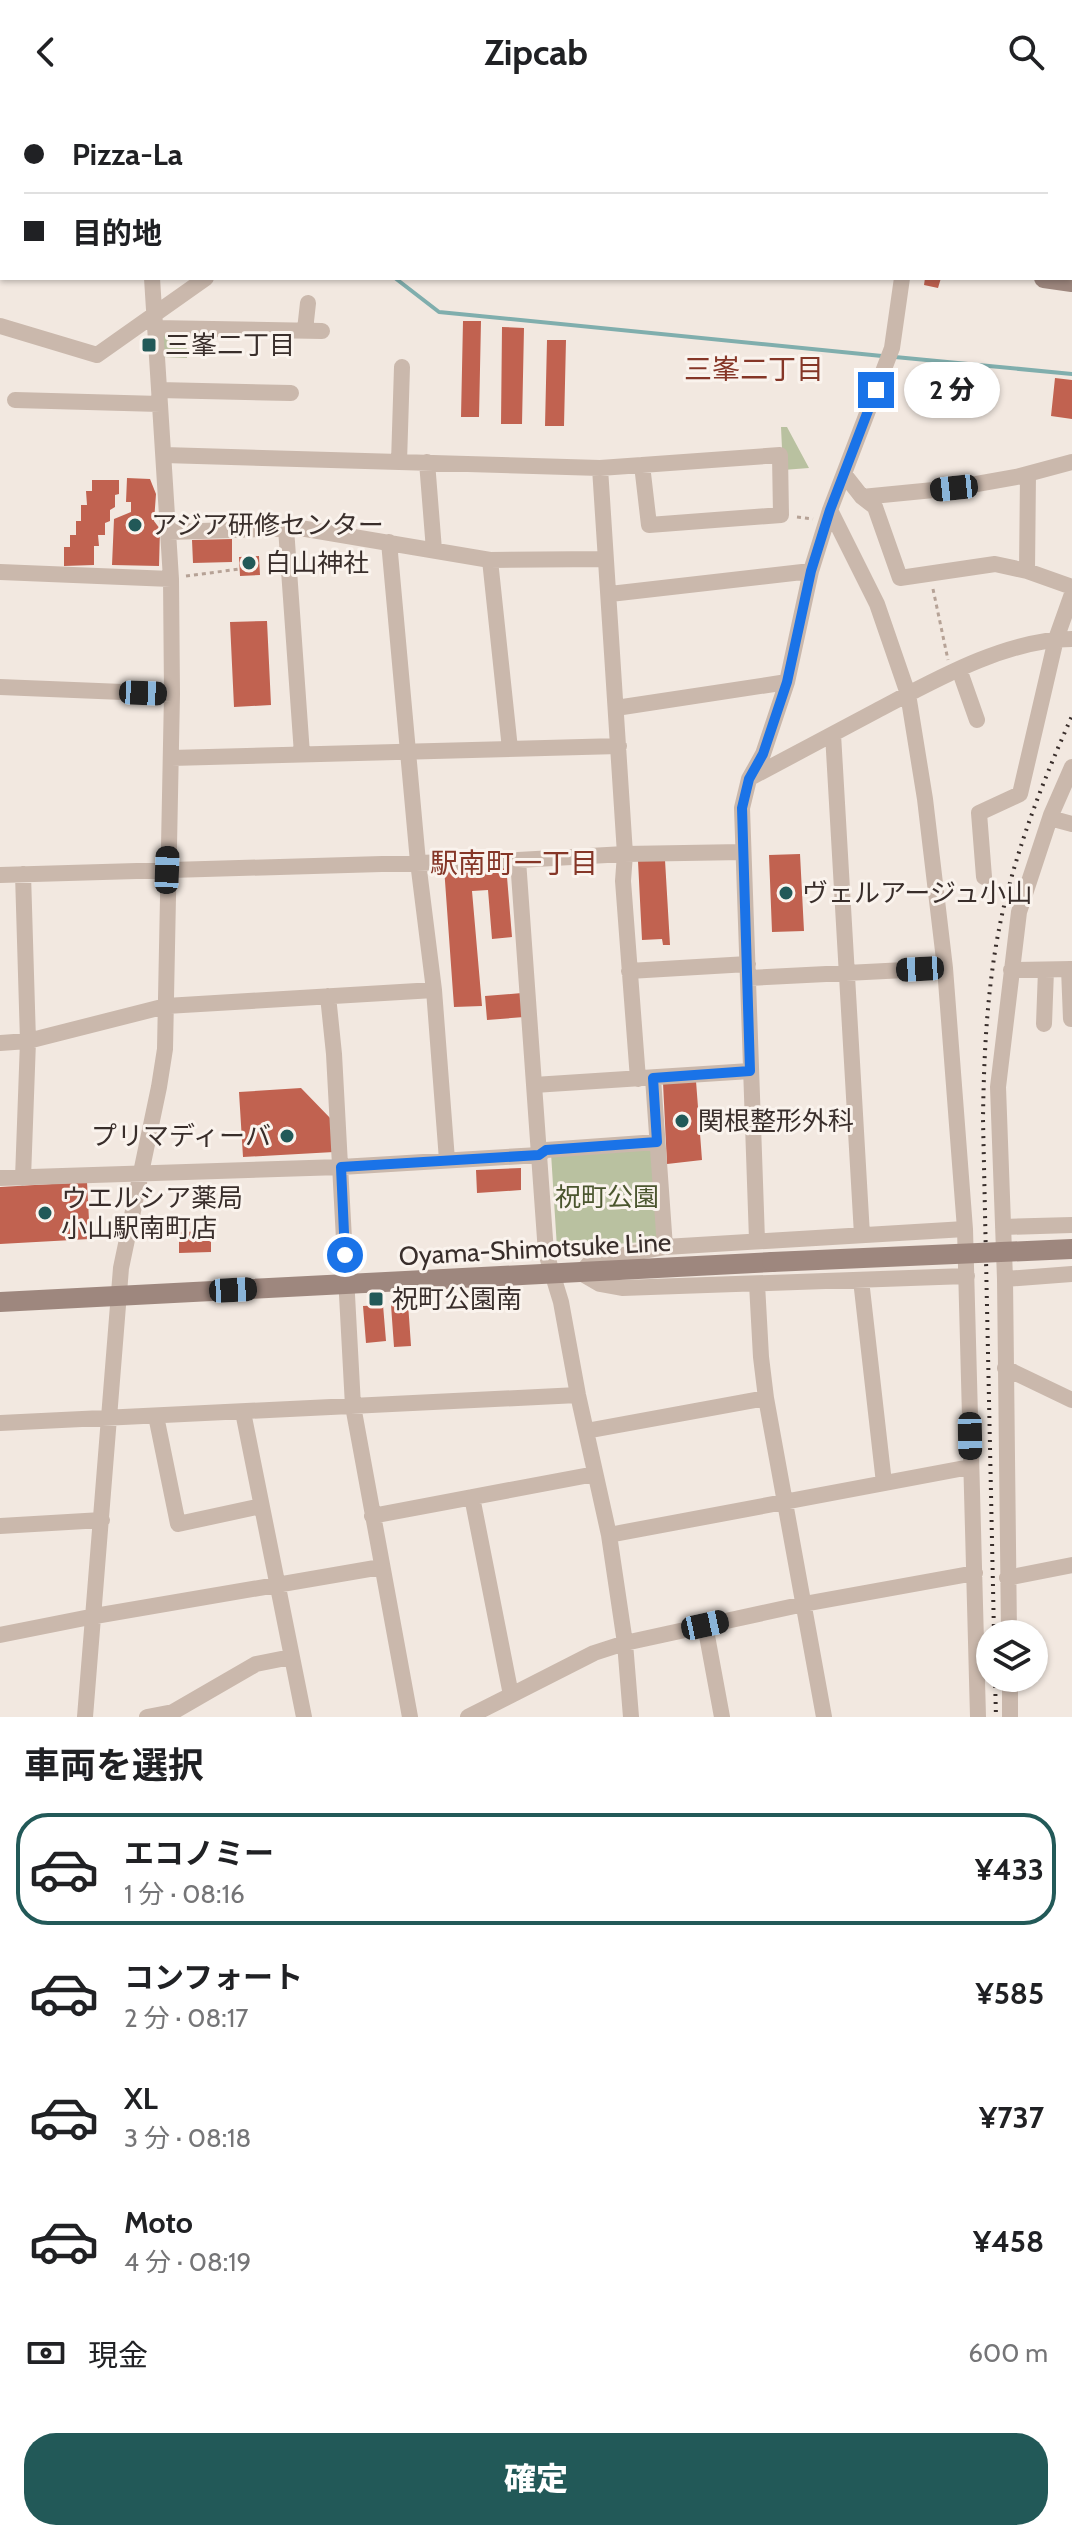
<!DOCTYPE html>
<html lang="ja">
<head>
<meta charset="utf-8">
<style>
  :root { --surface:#fff; --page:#f2f2f2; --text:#202124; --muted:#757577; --line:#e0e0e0; --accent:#225958 }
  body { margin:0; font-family:Cabin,"Noto Sans JP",sans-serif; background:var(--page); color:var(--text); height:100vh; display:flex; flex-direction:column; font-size:30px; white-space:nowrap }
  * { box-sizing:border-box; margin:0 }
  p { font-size:26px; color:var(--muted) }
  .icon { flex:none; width:44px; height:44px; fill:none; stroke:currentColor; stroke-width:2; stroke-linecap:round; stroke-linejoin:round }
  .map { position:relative; height:1613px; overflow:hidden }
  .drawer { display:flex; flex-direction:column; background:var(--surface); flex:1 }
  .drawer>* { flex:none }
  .banner { position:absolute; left:0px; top:0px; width:1072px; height:176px; box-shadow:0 2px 6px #0004; display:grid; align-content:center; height:176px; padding:0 24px; background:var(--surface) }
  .fabs { position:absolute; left:976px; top:1516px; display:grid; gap:16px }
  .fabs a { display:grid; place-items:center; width:72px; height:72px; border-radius:50%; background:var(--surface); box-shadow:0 2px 6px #0004; font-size:40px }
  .end { position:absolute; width:36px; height:36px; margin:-18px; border:10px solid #1a73e8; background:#fff; box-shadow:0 0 0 4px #fff }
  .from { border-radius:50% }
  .bubble { position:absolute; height:56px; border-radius:28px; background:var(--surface); box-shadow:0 2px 6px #0004; font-size:26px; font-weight:800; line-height:56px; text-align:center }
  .car { position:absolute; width:24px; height:48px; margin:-24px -12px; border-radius:10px; box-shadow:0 0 6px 2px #0007; background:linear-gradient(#222 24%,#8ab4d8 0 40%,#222 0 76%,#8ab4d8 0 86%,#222 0) }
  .banner b { display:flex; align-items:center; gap:28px; height:76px; font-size:30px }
  .banner b+b { border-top:2px solid var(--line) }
  .banner i { width:20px; height:20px; background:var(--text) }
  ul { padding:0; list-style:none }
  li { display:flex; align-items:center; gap:24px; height:112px; margin:0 16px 12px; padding:0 8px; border:4px solid transparent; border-radius:32px }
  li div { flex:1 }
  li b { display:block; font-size:30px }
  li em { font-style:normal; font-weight:800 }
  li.on { border-color:var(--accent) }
  li>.icon { width:72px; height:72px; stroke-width:1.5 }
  h2 { padding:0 24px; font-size:36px; line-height:96px }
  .pay { display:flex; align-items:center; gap:20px; height:88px; padding:0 24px; font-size:30px }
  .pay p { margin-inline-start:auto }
  .cta { display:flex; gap:16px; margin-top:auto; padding:16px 24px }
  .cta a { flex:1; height:92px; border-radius:32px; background:var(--accent); color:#fff; font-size:32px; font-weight:800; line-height:92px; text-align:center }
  header { display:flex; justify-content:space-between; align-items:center; height:104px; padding:0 24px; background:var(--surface); font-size:36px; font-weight:800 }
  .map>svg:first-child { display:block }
  .green { fill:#b9c1a0 }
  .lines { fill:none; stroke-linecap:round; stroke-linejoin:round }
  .stream { stroke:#80aead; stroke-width:4 }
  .building { fill:#c16250 }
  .path { stroke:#b6a296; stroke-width:3; stroke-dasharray:4 4; stroke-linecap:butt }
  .street { stroke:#cab8ac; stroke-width:16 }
  .secondary { stroke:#9e877e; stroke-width:20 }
  .rail { stroke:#392e2b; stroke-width:4; stroke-dasharray:2 6; stroke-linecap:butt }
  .secondary-bridge { stroke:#9e877e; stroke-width:20 }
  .route { stroke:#1a73e8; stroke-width:10 }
  .poi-dot { fill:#225958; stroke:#faf3ed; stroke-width:3 }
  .labels { text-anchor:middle; stroke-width:6; stroke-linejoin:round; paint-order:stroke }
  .poi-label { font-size:26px; fill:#392e2b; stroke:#faf3ed; text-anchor:start }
  .park-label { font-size:26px; fill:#4b562f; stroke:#faf3ed }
  .street-label { font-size:26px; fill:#392e2b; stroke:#faf3ed }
  .neighbourhood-label { font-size:28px; fill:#853627; stroke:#faf3ed }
</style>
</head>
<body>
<header><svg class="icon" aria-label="back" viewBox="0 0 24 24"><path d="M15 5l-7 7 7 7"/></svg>Zipcab<svg class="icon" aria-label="search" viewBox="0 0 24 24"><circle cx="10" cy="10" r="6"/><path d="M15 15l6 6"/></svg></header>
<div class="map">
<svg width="1072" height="1613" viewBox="0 0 1072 1613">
  <rect width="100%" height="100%" fill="#f2e8e0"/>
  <path class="green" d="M161,228L186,229L187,254L162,253Z
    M781,323H787L809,364L783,366Z
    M651,1045L658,1137L557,1144L551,1049Z"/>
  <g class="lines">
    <path class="stream" d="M164,0L167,2
      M395,174L439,208L882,252
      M895,253L1072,270"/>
  </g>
  <path class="building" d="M925,174H941L938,184L924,181Z
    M463,217H481L479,313H461Z
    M502,223L524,224L522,320H501Z
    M547,236H566L564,322H545Z
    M1055,274L1072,276V315L1051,312Z
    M127,374L150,375L156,390L154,417L160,425L159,462L112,461L114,415L131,408V398H126Z
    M92,376H119V390L115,391V403L110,406V417L105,419V431H98L99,442H94V461L64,462V443H70V431H76V417H81V401H87L86,387H92Z
    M232,435V458L193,459L192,436Z
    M259,452L260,471L240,472L239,453Z
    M267,517L271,601L234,603L230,518Z
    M800,750L804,827L772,828L769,751Z
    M665,756L670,841H663L662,835L642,836L638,757Z
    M506,761L512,833L492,835L488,786L472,787L482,902L454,903L444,763L469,762V770H485L484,762Z
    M522,889L524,913L487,916L485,892Z
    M696,977L702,1056L667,1060L663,979Z
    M301,984L333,1017L334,1048L243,1053L239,988Z
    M521,1064V1086L477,1089L476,1066Z
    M87,1078L90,1135L0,1140V1083Z
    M211,1127V1148L179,1149V1128Z
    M408,1199L411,1242L394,1243L391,1201Z
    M383,1201L386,1237L366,1239L363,1202Z"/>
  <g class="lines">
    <path class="path" d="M797,413L813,415
      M186,472L240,465
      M933,485L948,556"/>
    <path class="street" d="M119,0V2
      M924,0L936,2
      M379,2L381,0
      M564,2L567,0
      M752,2L754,0
      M1070,25H1072
      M0,70L2,71
      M0,222L97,251L206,174
      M155,224L322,227
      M305,226L308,199
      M159,286L291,289
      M15,296L160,300
      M164,351L600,364L780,351L781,411L649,421L642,361
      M399,358L402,263
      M427,358L434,446
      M600,364L625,750L623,777L638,975
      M844,370L862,393L875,403L900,474L995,460L1027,467L1072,483
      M862,393L954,384L1016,373L1072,358
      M830,406L877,500L908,590L925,695L945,864L965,1125L978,1613
      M286,424L302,650
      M169,428L300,424L490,456L605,455
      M389,438L418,758L434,886L447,1056
      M490,456L510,645
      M1027,467L1028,370
      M0,468L171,475
      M610,490L811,467
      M959,565L977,616
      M0,583L172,590
      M616,604L787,578
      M833,630L862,1131
      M171,654L619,642
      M750,674C792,652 834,629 876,607C933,577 1006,535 1072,535
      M1050,714L1072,720
      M518,756L625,750L743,748
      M23,770L28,937L23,1074
      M0,771L518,756L546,1149L561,1198L578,1291L609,1431L625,1539L631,1613
      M984,773L979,709L1020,690L1056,535L1072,490
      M1069,865L1071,915
      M1011,866L1072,865
      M629,867L748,860
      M749,874L945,864
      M328,892L334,950L353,1302L410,1613
      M1044,920L1046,866
      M0,939L28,937L166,902L434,886
      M653,974L665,1143
      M534,981L750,967
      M0,1074L341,1063L539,1051L546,1046L657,1038
      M1003,1123L1072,1121
      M965,1125L665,1143L591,1157L581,1169L600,1180L622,1184L967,1172
      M757,1136L742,704L749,675L763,650L787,578L811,467L830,406L892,244L902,174
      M1005,1175L1072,1170
      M861,1176L884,1379
      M757,1180L761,1253L766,1294L824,1613
      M1005,1264L1072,1296
      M243,1308L304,1613
      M156,1312L178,1420L261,1402
      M0,1319L578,1291
      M586,1327L766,1294
      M472,1393L511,1591
      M372,1412L595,1370
      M0,1422L102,1416
      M609,1431L970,1363
      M1007,1474L1072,1461
      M705,1521L722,1613
      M1009,1530L1005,1175L998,983L1019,808L1051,711L1072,663
      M0,1531L95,1512L381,1463
      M1010,1574V1613
      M85,1613L121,1164L159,983L165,945L172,590L171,475L152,174
      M147,1613L173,1608L256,1560L291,1553
      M468,1613L594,1549L625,1539L804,1500L975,1469"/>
    <path class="secondary" d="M260,0L265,2
      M1044,174L1072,178
      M0,1198L772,1158"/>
    <path class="rail" d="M994,1530L983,1015C984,940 988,863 1007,790C1023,728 1046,670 1072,612
      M995,1574L996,1613"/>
    <path class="secondary-bridge" d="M772,1158L1072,1145"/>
  </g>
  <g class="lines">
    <path class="route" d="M345,1151L341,1063L539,1051L546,1046L657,1038L653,974L750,967L742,704L749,675L763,650L787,578L811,467L830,406L876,286"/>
  </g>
  <g class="poi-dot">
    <rect x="141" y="233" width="16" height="16" rx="4"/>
    <circle cx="135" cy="421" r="8"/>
    <circle cx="249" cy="459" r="8"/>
    <circle cx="786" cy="789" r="8"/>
    <circle cx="682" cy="1017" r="8"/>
    <circle cx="287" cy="1032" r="8"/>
    <circle cx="45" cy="1109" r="8"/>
    <rect x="368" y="1187" width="16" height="16" rx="4"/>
  </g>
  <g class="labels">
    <g class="poi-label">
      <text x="165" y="250">三峯二丁目</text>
      <text x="151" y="430">アジア研修センター</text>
      <text x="265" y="468">白山神社</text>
      <text x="802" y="798">ヴェルアージュ小山</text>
      <text x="698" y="1026">関根整形外科</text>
      <text x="271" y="1041" text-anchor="end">プリマディーバ</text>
      <text x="61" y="1103">ウエルシア薬局<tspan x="61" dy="30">小山駅南町店</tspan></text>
      <text x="392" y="1204">祝町公園南</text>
    </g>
    <g class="park-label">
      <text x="607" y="1102">祝町公園</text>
    </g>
    <g class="street-label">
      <text transform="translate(535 1145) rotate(-3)" y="9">Oyama-Shimotsuke Line</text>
    </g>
    <g class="neighbourhood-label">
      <text x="754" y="275">三峯二丁目</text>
      <text x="514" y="769">駅南町一丁目</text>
    </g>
  </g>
</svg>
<div class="fabs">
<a><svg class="icon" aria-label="layers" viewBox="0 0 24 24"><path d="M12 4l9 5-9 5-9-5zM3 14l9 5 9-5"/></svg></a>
</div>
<i class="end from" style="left:345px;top:1151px"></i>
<i class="end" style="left:876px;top:286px"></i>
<div class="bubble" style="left:904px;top:258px;width:96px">2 分</div>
<i class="car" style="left:954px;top:384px;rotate:264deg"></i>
<i class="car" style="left:143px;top:589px;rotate:92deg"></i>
<i class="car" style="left:167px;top:766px;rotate:2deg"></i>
<i class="car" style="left:920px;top:865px;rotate:267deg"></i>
<i class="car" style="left:233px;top:1186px;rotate:87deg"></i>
<i class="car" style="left:970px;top:1332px;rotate:179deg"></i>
<i class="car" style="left:705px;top:1521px;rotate:78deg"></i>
<div class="banner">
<b><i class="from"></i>Pizza-La</b>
<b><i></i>目的地</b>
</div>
</div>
<section class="drawer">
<h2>車両を選択</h2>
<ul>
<li class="on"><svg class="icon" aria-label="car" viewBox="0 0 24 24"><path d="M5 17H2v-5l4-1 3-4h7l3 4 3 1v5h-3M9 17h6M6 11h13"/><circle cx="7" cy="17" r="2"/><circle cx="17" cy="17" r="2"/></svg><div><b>エコノミー</b><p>1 分 · 08:16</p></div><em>¥433</em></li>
<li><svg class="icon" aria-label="car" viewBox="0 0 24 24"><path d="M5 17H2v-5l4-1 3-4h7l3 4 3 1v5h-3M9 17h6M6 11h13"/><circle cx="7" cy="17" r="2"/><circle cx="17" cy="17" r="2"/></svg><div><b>コンフォート</b><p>2 分 · 08:17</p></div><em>¥585</em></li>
<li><svg class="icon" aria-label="car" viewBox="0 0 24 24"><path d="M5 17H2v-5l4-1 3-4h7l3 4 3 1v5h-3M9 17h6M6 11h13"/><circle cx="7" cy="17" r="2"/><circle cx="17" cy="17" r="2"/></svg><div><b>XL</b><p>3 分 · 08:18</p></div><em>¥737</em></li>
<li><svg class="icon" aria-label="car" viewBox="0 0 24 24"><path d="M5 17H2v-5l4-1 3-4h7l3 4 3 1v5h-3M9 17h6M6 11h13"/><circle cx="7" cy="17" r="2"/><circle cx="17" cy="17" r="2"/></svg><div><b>Moto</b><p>4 分 · 08:19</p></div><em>¥458</em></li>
</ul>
<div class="pay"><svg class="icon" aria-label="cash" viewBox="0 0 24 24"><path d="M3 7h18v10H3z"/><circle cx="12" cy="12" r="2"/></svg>現金<p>600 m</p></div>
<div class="cta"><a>確定</a></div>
</section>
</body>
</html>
